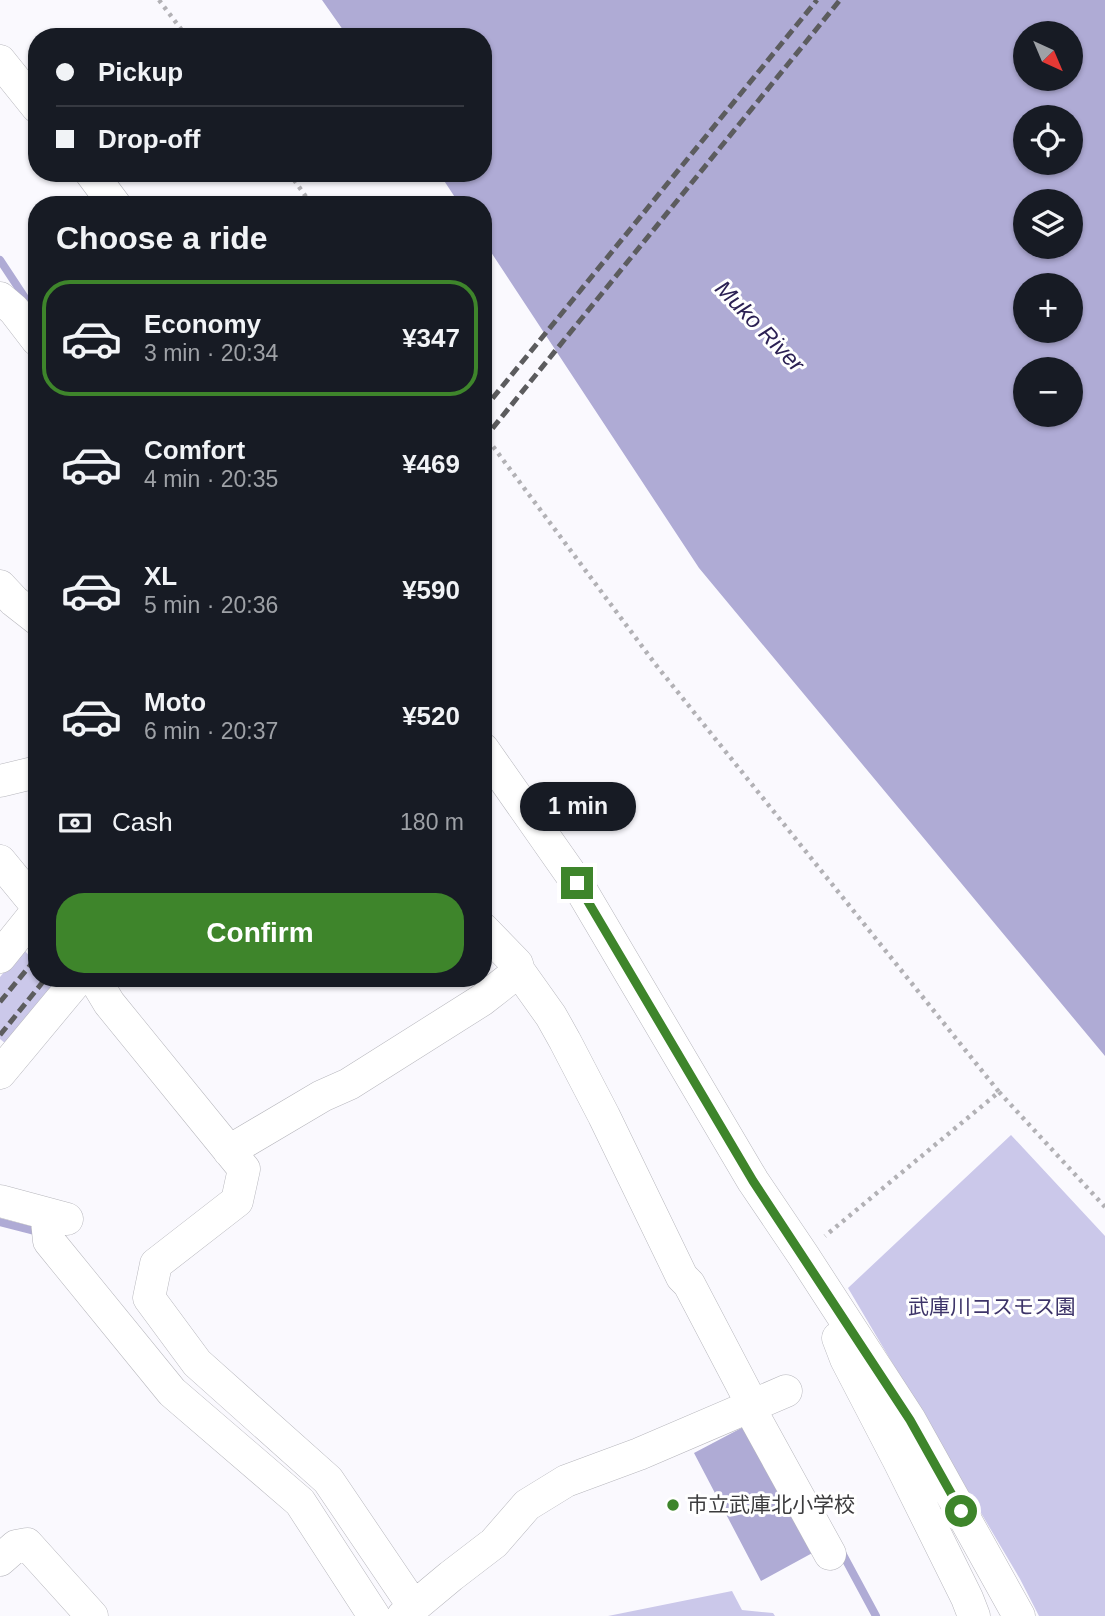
<!DOCTYPE html>
<html lang="en">
<head>
<meta charset="utf-8">
<style>
  :root { --surface:#171b24; --page:#242831; --text:#f1f3f6; --muted:#9ea1a6; --line:#363941; --accent:#3e852b }
  body { margin:0; font-family:Helvetica,"Noto Sans JP",sans-serif; background:var(--page); color:var(--text); height:100vh; display:flex; flex-direction:column; font-size:26px; white-space:nowrap }
  * { box-sizing:border-box; margin:0 }
  p { font-size:23px; color:var(--muted) }
  .icon { flex:none; width:38px; height:38px; fill:none; stroke:currentColor; stroke-width:2; stroke-linecap:round; stroke-linejoin:round }
  .map { position:relative; flex:1; overflow:hidden }
  .panel { position:absolute; left:28px; top:196px; width:464px; height:791px; display:flex; flex-direction:column; background:var(--surface); border-radius:28px; box-shadow:0 2px 5px #0004 }
  .panel>* { flex:none }
  .guide { position:absolute; left:28px; top:28px; width:464px; height:154px; border-radius:28px; box-shadow:0 2px 5px #0004; display:grid; align-content:center; height:154px; padding:0 28px; background:var(--surface) }
  .needle { width:46px; rotate:136deg }
  .tools { position:absolute; left:1013px; top:21px; display:grid; gap:14px }
  .tools a { display:grid; place-items:center; width:70px; height:70px; border-radius:50%; background:var(--surface); box-shadow:0 2px 5px #0004; font-size:35px }
  .end { position:absolute; width:32px; height:32px; margin:-16px; border:9px solid #3e852b; background:#fff; box-shadow:0 0 0 4px #fff }
  .from { border-radius:50% }
  .bubble { position:absolute; height:49px; border-radius:24px; background:var(--surface); box-shadow:0 2px 5px #0004; font-size:23px; font-weight:600; line-height:49px; text-align:center }
  .guide b { display:flex; align-items:center; gap:24px; height:66px; font-size:26px }
  .guide b+b { border-top:2px solid var(--line) }
  .guide i { width:18px; height:18px; background:var(--text) }
  ul { padding:0; list-style:none }
  li { display:flex; align-items:center; gap:21px; height:116px; margin:0 14px 10px; padding:0 14px; border:4px solid transparent; border-radius:28px }
  li div { flex:1 }
  li b { display:block; font-size:26px }
  li em { font-style:normal; font-weight:600 }
  li.active { border-color:var(--accent) }
  li>.icon { width:63px; height:63px; stroke-width:1.5 }
  h2 { padding:0 28px; font-size:32px; line-height:84px }
  .pay { display:flex; align-items:center; gap:18px; height:77px; padding:0 28px; font-size:26px }
  .pay p { margin-inline-start:auto }
  .action { display:flex; gap:14px; margin-top:auto; padding:14px 28px }
  .action a { flex:1; height:80px; border-radius:28px; background:var(--accent); color:#fff; font-size:28px; font-weight:600; line-height:80px; text-align:center }
  .map>svg:first-child { display:block }
  .green { fill:#cbc8ea }
  .water { fill:#afabd5; fill-rule:evenodd }
  .lines { fill:none; stroke-linecap:round; stroke-linejoin:round }
  .stream { stroke:#afabd5; stroke-width:8 }
  .minor-casing { stroke:#b7b7bd; stroke-width:33 }
  .path { stroke:#b2b1b5; stroke-width:4.5; stroke-dasharray:3.5 5; stroke-linecap:butt }
  .minor { stroke:#fff; stroke-width:32 }
  .rail { stroke:#5c5c5e; stroke-width:5; stroke-dasharray:10 5; stroke-linecap:butt }
  .route { stroke:#3e852b; stroke-width:9 }
  .poi-dot { fill:#3e852b; stroke:#fff; stroke-width:2.5 }
  .labels { text-anchor:middle; stroke-width:6; stroke-linejoin:round; paint-order:stroke }
  .park-label { font-size:21px; fill:#3d3469; stroke:#fff }
  .poi-label { font-size:21px; fill:#3b3b3d; stroke:#fff; text-anchor:start }
  .water-label { font-size:23px; font-style:italic; fill:#2c2154; stroke:#fff }
</style>
</head>
<body>
<div class="map">
<svg width="1105" height="1616" viewBox="0 0 1105 1616">
  <rect width="100%" height="100%" fill="#faf9fe"/>
  <path class="green" d="M23,949L37,964V978H50L54,983L5,1043L0,1039V977Z
    M1011,1135L1105,1236V1616H1039L1020,1579L848,1288Z
    M732,1591L742,1610L773,1613L775,1616H608Z"/>
  <path class="water" d="M322,0H1105V1056L699,568L483,240V205H460L439,173H483V37H348ZM1026,33H1071V79H1026ZM1026,117H1071V163H1026ZM1026,201H1071V247H1026ZM1026,285H1071V331H1026ZM1026,369H1071V415H1026Z
    M749,1424L816,1551L761,1581L694,1453Z"/>
  <g class="lines">
    <path class="stream" d="M0,260L35,313
      M0,1222L42,1233
      M841,1551L876,1616"/>
    <defs>
      <path id="minor" d="M0,61L37,107
        M91,173L115,205
        M0,298L14,310L37,340
        M0,586L14,601L37,619
        M483,749L577,883L753,1181L803,1255L910,1420L1019,1616
        M0,781L37,772
        M0,861L37,906
        M483,929L517,964L519,971L551,1016L565,1041L604,1116L682,1277L689,1284L753,1406L754,1416L830,1554
        M0,957L37,911
        M94,978L109,1003L244,1169L237,1201L156,1264L149,1298L197,1363L328,1480L414,1607
        M0,1073L79,978
        M229,1151L322,1096L349,1084L482,1000L519,971
        M0,1201L67,1219
        M47,1214V1221L49,1241L172,1392L300,1502L374,1616
        M838,1338L846,1359L899,1461L967,1598L974,1616
        M0,1560L16,1546L27,1544L92,1616
        M403,1616L451,1576L494,1543L527,1505L566,1481L639,1454L786,1391"/>
    </defs>
    <use href="#minor" class="minor-casing"/>
    <path class="path" d="M159,0L187,37
      M289,173L312,205
      M483,433L656,665L999,1092L825,1236
      M999,1092L1105,1207"/>
    <use href="#minor" class="minor"/>
    <path class="rail" d="M483,410L817,0
      M483,440L840,0
      M0,1002L37,957
      M0,1035L46,978"/>
  </g>
  <g class="lines">
    <path class="route" d="M577,883L753,1181L910,1420L961,1511"/>
  </g>
  <circle class="poi-dot" cx="673" cy="1505" r="7"/>
  <g class="labels">
    <g class="park-label">
      <text x="992" y="1314">武庫川コスモス園</text>
    </g>
    <g class="poi-label">
      <text x="687" y="1512">市立武庫北小学校</text>
    </g>
    <g class="water-label">
      <text transform="translate(760 326) rotate(46)" y="8">Muko River</text>
    </g>
  </g>
</svg>
<div class="tools">
<a><svg class="needle" viewBox="-14 -14 28 28"><path d="M0-13l5 13h-10z" fill="#e53935"/><path d="M0 13l5-13h-10z" fill="#9ea1a6"/></svg></a>
<a><svg class="icon" aria-label="locate" viewBox="0 0 24 24"><circle cx="12" cy="12" r="6"/><path d="M12 2v4M12 18v4M2 12h4M18 12h4"/></svg></a>
<a><svg class="icon" aria-label="layers" viewBox="0 0 24 24"><path d="M12 4l9 5-9 5-9-5zM3 14l9 5 9-5"/></svg></a>
<a>+</a>
<a>−</a>
</div>
<i class="end from" style="left:961px;top:1511px"></i>
<i class="end" style="left:577px;top:883px"></i>
<div class="bubble" style="left:520px;top:782px;width:116px">1 min</div>
<div class="guide">
<b><i class="from"></i>Pickup</b>
<b><i></i>Drop-off</b>
</div>
<section class="panel">
<h2>Choose a ride</h2>
<ul>
<li class="active"><svg class="icon" aria-label="car" viewBox="0 0 24 24"><path d="M5 17H2v-5l4-1 3-4h7l3 4 3 1v5h-3M9 17h6M6 11h13"/><circle cx="7" cy="17" r="2"/><circle cx="17" cy="17" r="2"/></svg><div><b>Economy</b><p>3 min · 20:34</p></div><em>¥347</em></li>
<li><svg class="icon" aria-label="car" viewBox="0 0 24 24"><path d="M5 17H2v-5l4-1 3-4h7l3 4 3 1v5h-3M9 17h6M6 11h13"/><circle cx="7" cy="17" r="2"/><circle cx="17" cy="17" r="2"/></svg><div><b>Comfort</b><p>4 min · 20:35</p></div><em>¥469</em></li>
<li><svg class="icon" aria-label="car" viewBox="0 0 24 24"><path d="M5 17H2v-5l4-1 3-4h7l3 4 3 1v5h-3M9 17h6M6 11h13"/><circle cx="7" cy="17" r="2"/><circle cx="17" cy="17" r="2"/></svg><div><b>XL</b><p>5 min · 20:36</p></div><em>¥590</em></li>
<li><svg class="icon" aria-label="car" viewBox="0 0 24 24"><path d="M5 17H2v-5l4-1 3-4h7l3 4 3 1v5h-3M9 17h6M6 11h13"/><circle cx="7" cy="17" r="2"/><circle cx="17" cy="17" r="2"/></svg><div><b>Moto</b><p>6 min · 20:37</p></div><em>¥520</em></li>
</ul>
<div class="pay"><svg class="icon" aria-label="cash" viewBox="0 0 24 24"><path d="M3 7h18v10H3z"/><circle cx="12" cy="12" r="2"/></svg>Cash<p>180 m</p></div>
<div class="action"><a>Confirm</a></div>
</section>
</div>
</body>
</html>
